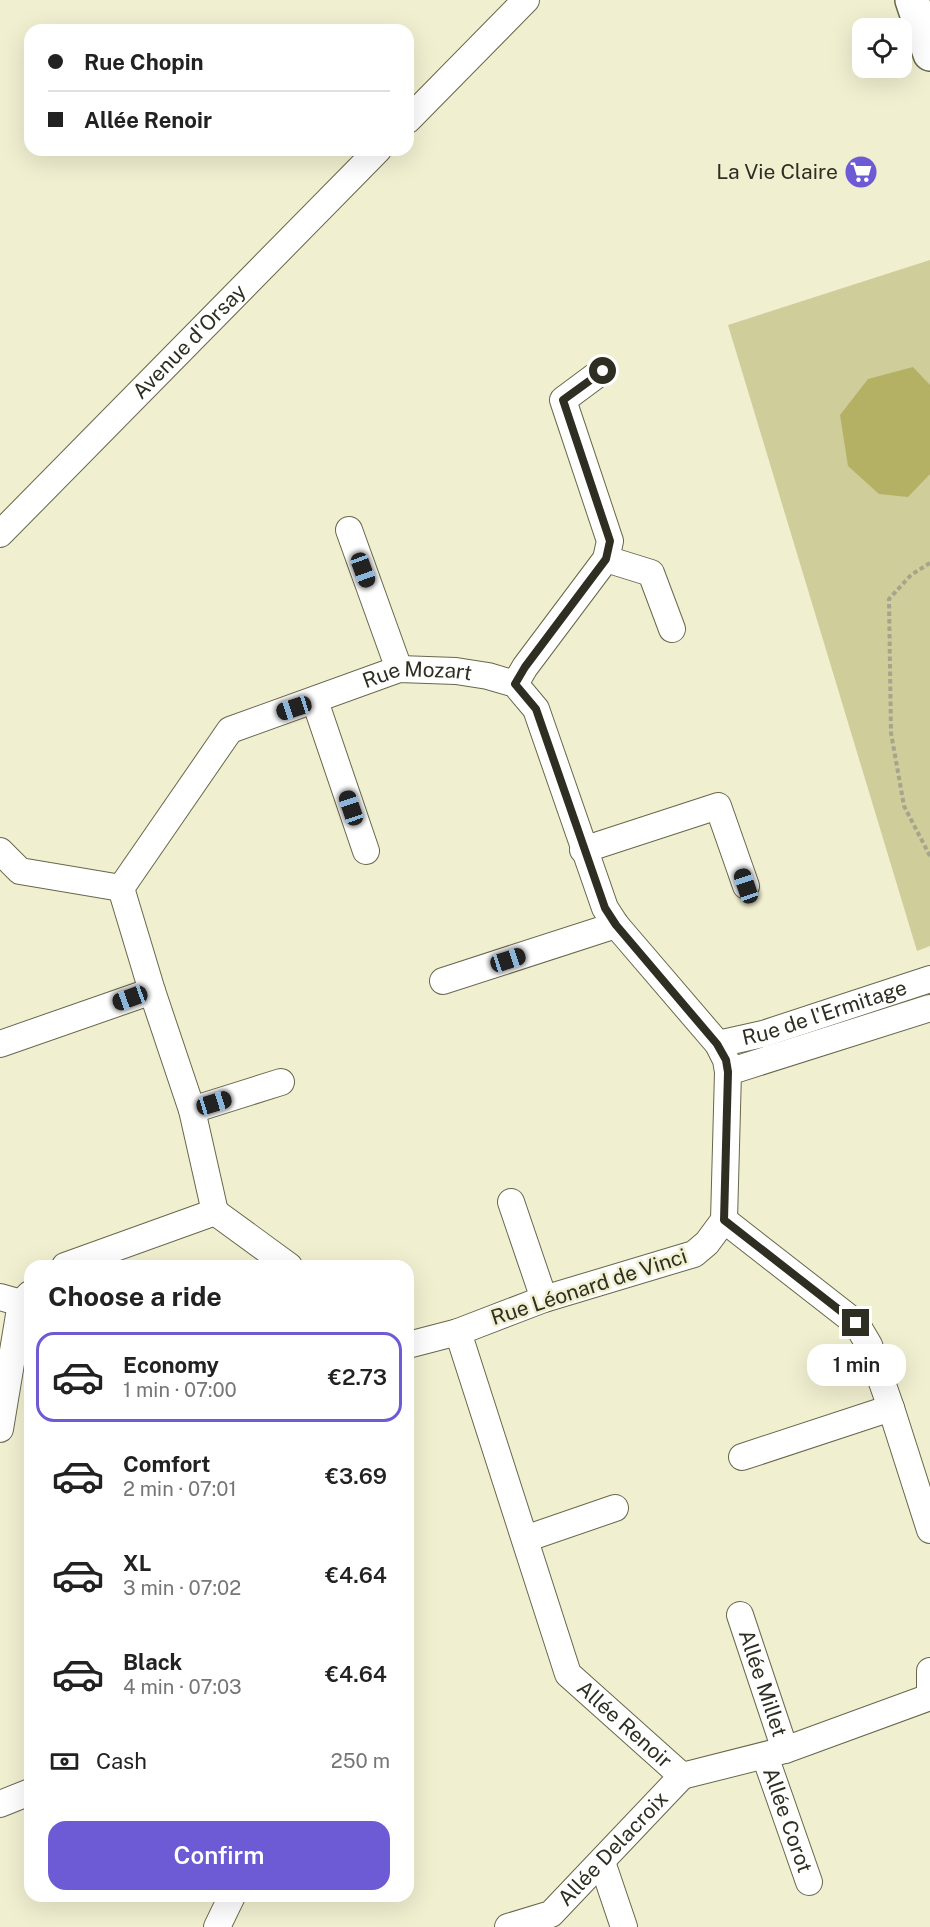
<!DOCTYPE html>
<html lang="en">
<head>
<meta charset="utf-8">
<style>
  :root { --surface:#fff; --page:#f6f6f6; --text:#222; --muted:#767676; --line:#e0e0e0; --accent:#6d5bd5 }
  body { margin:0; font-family:"Public Sans",sans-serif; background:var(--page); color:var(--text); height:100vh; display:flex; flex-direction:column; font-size:22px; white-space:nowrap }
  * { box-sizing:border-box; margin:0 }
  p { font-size:20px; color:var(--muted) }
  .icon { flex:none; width:33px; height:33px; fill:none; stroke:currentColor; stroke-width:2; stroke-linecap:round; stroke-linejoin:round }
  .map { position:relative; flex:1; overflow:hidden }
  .details { position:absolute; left:24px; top:1260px; width:390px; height:642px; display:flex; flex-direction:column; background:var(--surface); border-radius:18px; box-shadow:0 6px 24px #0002 }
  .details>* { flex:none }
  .hud { position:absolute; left:24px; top:24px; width:390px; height:132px; border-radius:18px; box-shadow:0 6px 24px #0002; display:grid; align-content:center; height:132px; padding:0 24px; background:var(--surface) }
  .controls { position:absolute; left:852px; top:18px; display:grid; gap:12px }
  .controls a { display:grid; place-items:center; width:60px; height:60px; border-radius:12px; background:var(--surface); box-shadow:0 6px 24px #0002; font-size:30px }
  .end { position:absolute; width:27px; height:27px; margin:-14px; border:8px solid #2e2e22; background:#fff; box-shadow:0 0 0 3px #fff }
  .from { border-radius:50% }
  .bubble { position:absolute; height:42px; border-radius:18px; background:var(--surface); box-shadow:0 6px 24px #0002; font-size:20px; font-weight:600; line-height:42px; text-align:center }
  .car { position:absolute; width:18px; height:36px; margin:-18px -9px; border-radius:8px; box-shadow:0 0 4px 2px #0007; background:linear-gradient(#222 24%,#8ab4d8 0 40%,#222 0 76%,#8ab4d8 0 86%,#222 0) }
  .hud b { display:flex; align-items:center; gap:21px; height:57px; font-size:22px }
  .hud b+b { border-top:2px solid var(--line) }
  .hud i { width:15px; height:15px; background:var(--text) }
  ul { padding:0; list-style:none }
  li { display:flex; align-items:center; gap:18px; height:90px; margin:0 12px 9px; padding:0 12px; border:3px solid transparent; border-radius:18px }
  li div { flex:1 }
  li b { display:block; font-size:22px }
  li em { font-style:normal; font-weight:600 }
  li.active { border-color:var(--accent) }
  li>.icon { width:54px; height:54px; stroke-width:1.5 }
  h2 { padding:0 24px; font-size:27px; line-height:72px }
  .pay { display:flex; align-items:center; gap:15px; height:66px; padding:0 24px; font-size:22px }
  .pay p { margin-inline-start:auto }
  .button { display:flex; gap:12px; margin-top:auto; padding:12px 24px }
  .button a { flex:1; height:69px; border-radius:18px; background:var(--accent); color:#fff; font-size:24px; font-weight:600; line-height:69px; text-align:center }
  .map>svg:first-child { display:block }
  .green { fill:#cfcd9a }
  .water { fill:#b5b164 }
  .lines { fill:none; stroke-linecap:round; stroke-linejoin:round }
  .street-casing { stroke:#68674c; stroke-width:28 }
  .secondary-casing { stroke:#68674c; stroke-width:36 }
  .path { stroke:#a5a48d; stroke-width:4; stroke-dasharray:4.5 3; stroke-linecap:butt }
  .street { stroke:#fff; stroke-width:26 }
  .secondary { stroke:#fff; stroke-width:33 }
  .route { stroke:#2e2e22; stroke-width:8 }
  .labels { text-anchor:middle; stroke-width:5; stroke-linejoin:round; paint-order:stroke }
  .poi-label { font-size:21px; fill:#2e2e22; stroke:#f0efd0; text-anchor:end }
  .street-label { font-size:21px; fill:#2e2e22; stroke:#f0efd0 }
</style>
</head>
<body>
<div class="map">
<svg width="930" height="1927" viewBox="0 0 930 1927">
  <rect width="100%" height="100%" fill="#f0efd0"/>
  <path class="green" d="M930,260V946L917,951L728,325Z"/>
  <path class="water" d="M913,367L930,385V474L908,497L879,494L848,466L840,415L868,379Z"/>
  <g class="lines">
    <defs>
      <g id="street">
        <path d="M408,120L526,0"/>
        <path d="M349,530L399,669"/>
        <path id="s1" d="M0,534L378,150"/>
        <path d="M606,559L651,573L672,629"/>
        <path d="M515,684L525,667L606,559L610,541L563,400L602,371"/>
        <path d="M315,701L366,851"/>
        <path d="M583,850L718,806L746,886"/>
        <path id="s2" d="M0,851L20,871L121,888L230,730L399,669L456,671L488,676L515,684L536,709L605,908L616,925L718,1044L726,1060L728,1072L724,1220L707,1243L694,1254L544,1299L458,1332L408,1345"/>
        <path d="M121,888L152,991L192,1110L215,1212"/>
        <path d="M443,981L616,925"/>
        <path d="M0,1044L152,991"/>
        <path id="s3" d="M718,1044L763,1034L930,979"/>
        <path d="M728,1072L930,1008"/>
        <path d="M192,1110L281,1082"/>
        <path d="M511,1202L544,1299"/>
        <path d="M724,1220L856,1323L869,1345L891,1408L930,1530"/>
        <path d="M65,1266L215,1212L289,1266"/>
        <path d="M0,1297L21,1303"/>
        <path id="s4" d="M458,1332L568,1674L682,1776L785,1750L930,1697V1671"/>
        <path d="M0,1429L21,1303L30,1294"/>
        <path d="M742,1457L891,1408"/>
        <path d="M525,1539L615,1508"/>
        <path id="s5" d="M740,1615L785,1750"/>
        <path id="s6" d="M765,1756L809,1882"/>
        <path d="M0,1804L30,1792"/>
        <path d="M602,1862L624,1927"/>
        <path d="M217,1927L232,1896"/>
        <path id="s7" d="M508,1927L551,1914L682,1776"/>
      </g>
      <path id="secondary" d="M912,0L930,54"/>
    </defs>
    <use href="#street" class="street-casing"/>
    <use href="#secondary" class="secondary-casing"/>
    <path class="path" d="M930,563L911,575L889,599L891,733L904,806L930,856"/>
    <use href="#street" class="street"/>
    <use href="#secondary" class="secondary"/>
  </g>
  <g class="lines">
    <path class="route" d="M603,371L563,400L610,541L606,559L525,667L515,684L536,709L605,908L616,925L717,1044L726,1060L728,1072L724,1220L856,1323"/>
  </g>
  <defs>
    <symbol id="supermarket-disc" viewBox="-11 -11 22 22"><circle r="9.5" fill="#6d5bd5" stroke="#f0efd0"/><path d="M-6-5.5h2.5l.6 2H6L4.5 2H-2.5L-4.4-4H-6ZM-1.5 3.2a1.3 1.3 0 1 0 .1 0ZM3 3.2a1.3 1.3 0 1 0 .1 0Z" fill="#fff"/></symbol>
  </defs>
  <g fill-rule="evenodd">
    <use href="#supermarket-disc" x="842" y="153" width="38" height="38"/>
  </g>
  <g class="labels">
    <g class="poi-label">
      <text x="838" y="179">La Vie Claire</text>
    </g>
    <g class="street-label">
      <text dy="7" stroke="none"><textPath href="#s1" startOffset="270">Avenue d'Orsay</textPath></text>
      <text dy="7" stroke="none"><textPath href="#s2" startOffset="520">Rue Mozart</textPath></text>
      <text dy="7" stroke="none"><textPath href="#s3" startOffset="111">Rue de l'Ermitage</textPath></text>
      <text transform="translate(589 1287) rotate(-18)" y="7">Rue Léonard de Vinci</text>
      <text dy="7" stroke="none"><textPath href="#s5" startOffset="72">Allée Millet</textPath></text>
      <text dy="7" stroke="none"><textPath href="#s4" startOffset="435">Allée Renoir</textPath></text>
      <text dy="7" stroke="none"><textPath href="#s6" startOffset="68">Allée Corot</textPath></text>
      <text dy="7" stroke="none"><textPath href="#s7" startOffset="135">Allée Delacroix</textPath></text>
    </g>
  </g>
</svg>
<div class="controls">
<a><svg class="icon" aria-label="locate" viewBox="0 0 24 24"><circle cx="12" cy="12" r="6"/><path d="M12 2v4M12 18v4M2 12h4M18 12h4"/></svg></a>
</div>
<i class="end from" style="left:603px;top:371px"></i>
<i class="end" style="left:856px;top:1323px"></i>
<div class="bubble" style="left:807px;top:1344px;width:99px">1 min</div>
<i class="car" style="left:363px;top:570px;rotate:160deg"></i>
<i class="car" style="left:294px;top:708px;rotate:252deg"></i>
<i class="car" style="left:351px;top:808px;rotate:341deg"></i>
<i class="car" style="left:746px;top:886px;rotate:341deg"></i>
<i class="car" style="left:508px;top:960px;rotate:72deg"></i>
<i class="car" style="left:130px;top:998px;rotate:250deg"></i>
<i class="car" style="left:214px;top:1103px;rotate:73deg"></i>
<div class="hud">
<b><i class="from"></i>Rue Chopin</b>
<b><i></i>Allée Renoir</b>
</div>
<section class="details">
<h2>Choose a ride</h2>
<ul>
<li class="active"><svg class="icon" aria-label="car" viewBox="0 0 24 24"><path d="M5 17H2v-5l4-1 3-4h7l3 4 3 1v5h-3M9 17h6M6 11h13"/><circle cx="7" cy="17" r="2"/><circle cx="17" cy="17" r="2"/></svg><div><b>Economy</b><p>1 min · 07:00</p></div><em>€2.73</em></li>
<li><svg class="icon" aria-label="car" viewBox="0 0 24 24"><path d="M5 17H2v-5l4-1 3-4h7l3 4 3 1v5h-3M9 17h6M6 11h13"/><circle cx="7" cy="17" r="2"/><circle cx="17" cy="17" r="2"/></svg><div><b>Comfort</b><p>2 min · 07:01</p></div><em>€3.69</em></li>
<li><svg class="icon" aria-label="car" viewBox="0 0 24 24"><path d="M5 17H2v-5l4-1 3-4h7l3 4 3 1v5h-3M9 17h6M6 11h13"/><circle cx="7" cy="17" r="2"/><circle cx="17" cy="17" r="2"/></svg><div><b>XL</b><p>3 min · 07:02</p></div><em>€4.64</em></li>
<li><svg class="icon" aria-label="car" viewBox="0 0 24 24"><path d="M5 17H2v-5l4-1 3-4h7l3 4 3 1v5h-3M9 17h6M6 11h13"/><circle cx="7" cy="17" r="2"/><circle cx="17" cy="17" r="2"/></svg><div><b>Black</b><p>4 min · 07:03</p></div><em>€4.64</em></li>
</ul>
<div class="pay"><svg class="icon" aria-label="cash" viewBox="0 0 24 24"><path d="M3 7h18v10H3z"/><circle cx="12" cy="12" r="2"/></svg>Cash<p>250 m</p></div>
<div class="button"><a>Confirm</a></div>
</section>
</div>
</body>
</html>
